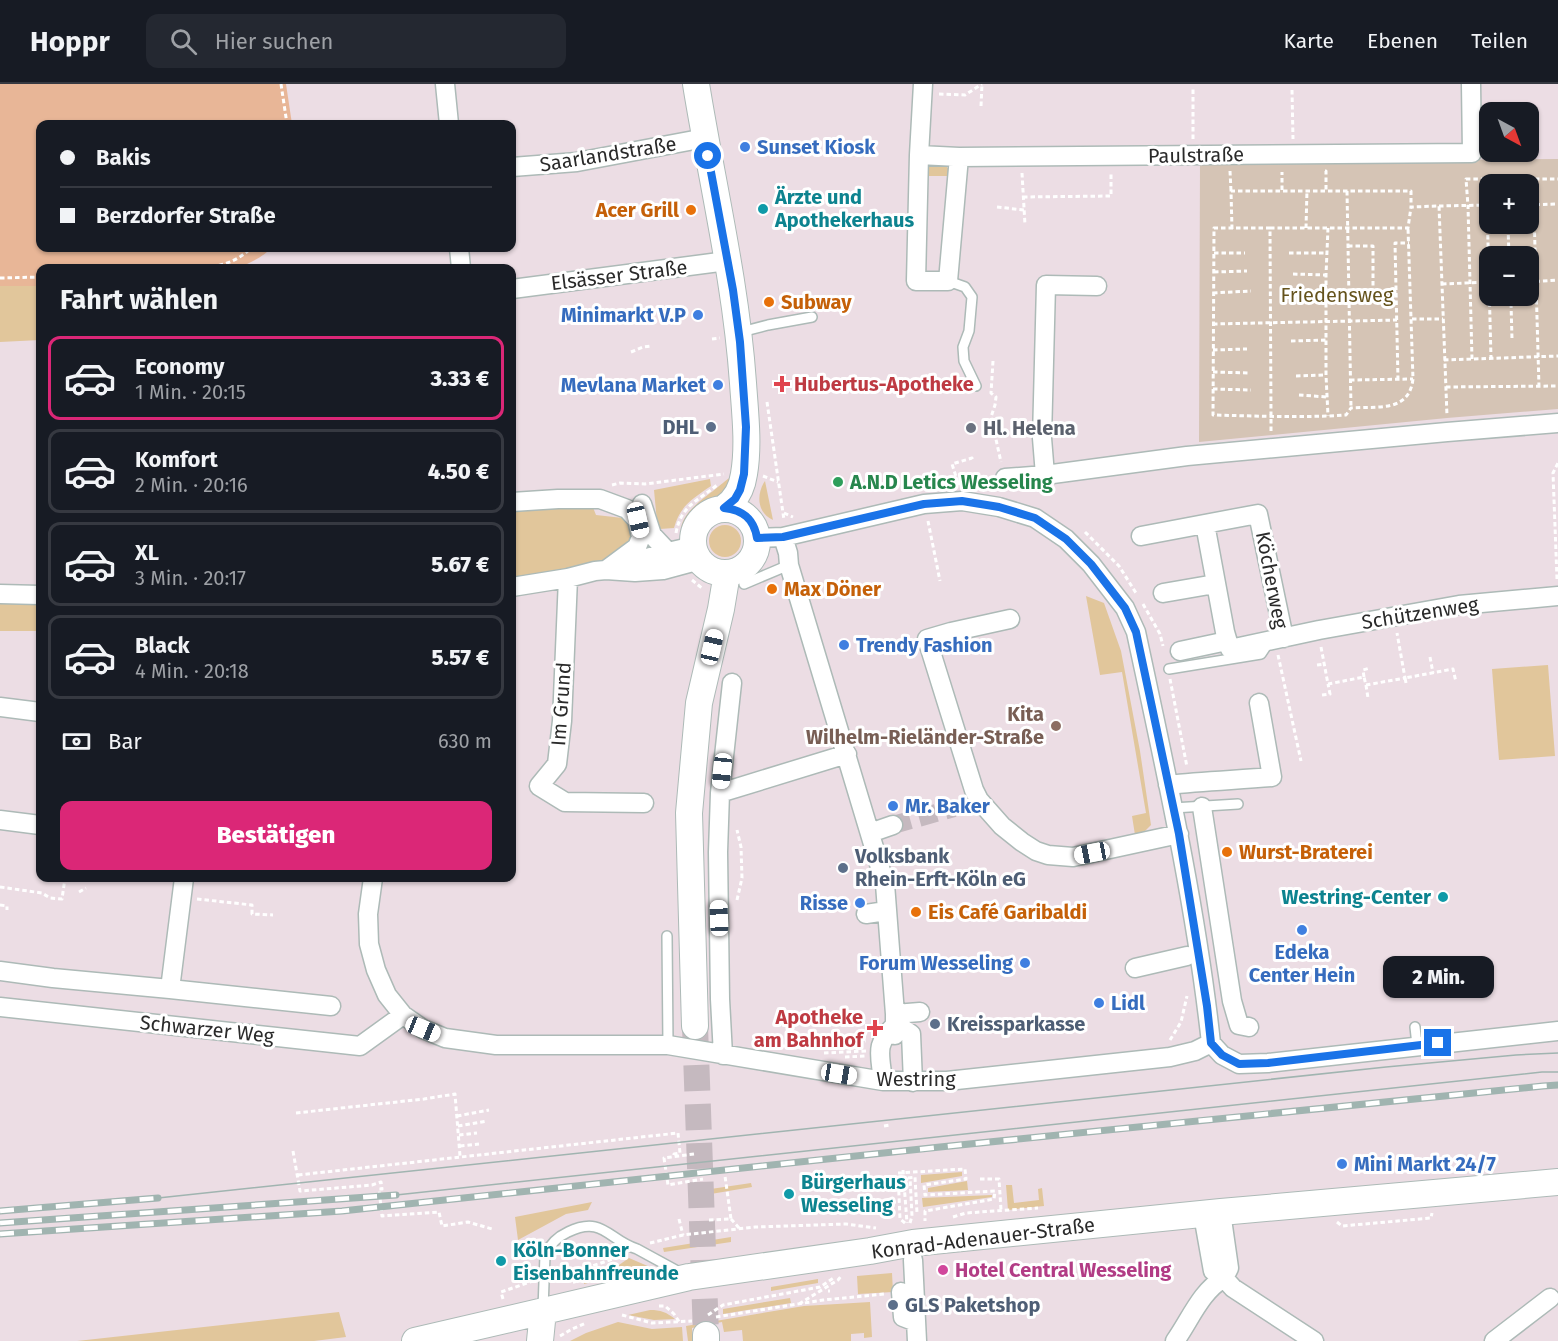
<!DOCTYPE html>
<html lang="de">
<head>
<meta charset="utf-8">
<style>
  :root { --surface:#171b24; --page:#242831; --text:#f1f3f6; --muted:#9ea1a6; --line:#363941; --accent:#db2777 }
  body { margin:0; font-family:"Fira Sans",sans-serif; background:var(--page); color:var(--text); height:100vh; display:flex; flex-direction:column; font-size:22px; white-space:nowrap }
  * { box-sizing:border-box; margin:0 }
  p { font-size:20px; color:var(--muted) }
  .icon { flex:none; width:33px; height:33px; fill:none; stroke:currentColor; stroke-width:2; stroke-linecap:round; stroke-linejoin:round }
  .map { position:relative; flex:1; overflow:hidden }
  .details { position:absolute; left:36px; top:180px; width:480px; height:618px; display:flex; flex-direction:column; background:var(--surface); border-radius:12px; box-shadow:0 2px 4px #0004 }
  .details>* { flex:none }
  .banner { position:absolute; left:36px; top:36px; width:480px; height:132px; border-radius:12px; box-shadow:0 2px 4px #0004; display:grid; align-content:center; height:132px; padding:0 24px; background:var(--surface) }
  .needle { width:39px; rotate:139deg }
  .tools { position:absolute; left:1479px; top:18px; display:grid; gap:12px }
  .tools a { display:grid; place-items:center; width:60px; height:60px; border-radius:12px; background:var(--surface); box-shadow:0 2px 4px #0004; font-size:30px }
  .end { position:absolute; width:27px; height:27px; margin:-14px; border:8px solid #1a73e8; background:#fff; box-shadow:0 0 0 3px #fff }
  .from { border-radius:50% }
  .bubble { position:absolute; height:42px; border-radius:12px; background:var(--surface); box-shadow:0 2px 4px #0004; font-size:20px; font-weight:800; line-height:42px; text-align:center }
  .car { position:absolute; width:18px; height:36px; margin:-18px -9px; border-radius:8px; box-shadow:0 0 4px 2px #0007; background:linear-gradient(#fff 24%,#345 0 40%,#fff 0 76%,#345 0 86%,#fff 0) }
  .banner b { display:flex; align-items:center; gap:21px; height:57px; font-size:22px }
  .banner b+b { border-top:2px solid var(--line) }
  .banner i { width:15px; height:15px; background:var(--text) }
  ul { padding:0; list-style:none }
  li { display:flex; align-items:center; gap:18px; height:84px; margin:0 12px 9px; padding:0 12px; border:3px solid var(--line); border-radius:12px }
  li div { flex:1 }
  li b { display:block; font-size:22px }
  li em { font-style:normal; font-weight:800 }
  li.on { border-color:var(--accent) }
  li>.icon { width:54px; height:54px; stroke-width:1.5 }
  h2 { padding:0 24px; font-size:27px; line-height:72px }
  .pay { display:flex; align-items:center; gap:15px; height:66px; padding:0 24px; font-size:22px }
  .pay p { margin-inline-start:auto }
  .button { display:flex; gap:12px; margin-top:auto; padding:12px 24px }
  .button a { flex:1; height:69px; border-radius:12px; background:var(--accent); color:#fff; font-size:24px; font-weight:800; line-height:69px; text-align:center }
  header { display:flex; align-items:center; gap:36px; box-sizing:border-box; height:84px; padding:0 30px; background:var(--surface); border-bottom:2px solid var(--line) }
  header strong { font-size:28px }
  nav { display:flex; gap:33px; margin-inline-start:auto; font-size:21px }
  .search { width:420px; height:54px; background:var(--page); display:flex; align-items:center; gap:15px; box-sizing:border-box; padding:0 21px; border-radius:12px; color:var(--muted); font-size:22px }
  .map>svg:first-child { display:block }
  .green { fill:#e1c69b }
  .cemetery { fill:#d5c4b5; fill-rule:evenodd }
  .pitch { fill:#e8b697 }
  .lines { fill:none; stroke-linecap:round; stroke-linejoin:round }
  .street-tunnel { stroke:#c5b9bf; stroke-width:18; stroke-dasharray:18 9; stroke-linecap:butt }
  .secondary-tunnel { stroke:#c5b9bf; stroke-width:26; stroke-dasharray:26 13; stroke-linecap:butt }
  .lane-casing { stroke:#adbab7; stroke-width:12 }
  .street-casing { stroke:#adbab7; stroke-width:21 }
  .secondary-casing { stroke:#adbab7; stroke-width:28 }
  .path { stroke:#fff; stroke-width:3; stroke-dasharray:4.5 3; stroke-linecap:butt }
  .lane { stroke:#fff; stroke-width:9 }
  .street { stroke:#fff; stroke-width:18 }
  .secondary { stroke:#fff; stroke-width:26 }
  .tram { stroke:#a0b4b0; stroke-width:1.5 }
  .rail-casing { stroke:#a0b4b0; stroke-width:7 }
  .rail { stroke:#fff; stroke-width:4.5; stroke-dasharray:14; stroke-linecap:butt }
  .route { stroke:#1a73e8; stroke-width:8 }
  .shop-dot { fill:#3f7fe0; stroke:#fff; stroke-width:2 }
  .culture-dot { fill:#0f9aa8; stroke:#fff; stroke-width:2 }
  .food-dot { fill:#e8710a; stroke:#fff; stroke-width:2 }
  .health-dot { fill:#e0444e; stroke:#fff; stroke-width:2 }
  .service-dot { fill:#5c6f8a; stroke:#fff; stroke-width:2 }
  .worship-dot { fill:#6b7280; stroke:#fff; stroke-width:2 }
  .leisure-dot { fill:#2e9e5b; stroke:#fff; stroke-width:2 }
  .education-dot { fill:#8d6e63; stroke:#fff; stroke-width:2 }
  .hotel-dot { fill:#d1479c; stroke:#fff; stroke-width:2 }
  .labels { text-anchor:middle; stroke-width:6; stroke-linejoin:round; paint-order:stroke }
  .shop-label { font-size:20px; font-weight:bold; fill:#366cbe; stroke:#fff; text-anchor:start }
  .street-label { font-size:20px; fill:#2a2a2a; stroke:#fff }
  .culture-label { font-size:20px; font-weight:bold; fill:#0d838f; stroke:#fff; text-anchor:start }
  .food-label { font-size:20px; font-weight:bold; fill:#c56008; stroke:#fff; text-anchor:start }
  .park-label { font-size:20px; fill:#65531c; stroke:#fff }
  .health-label { font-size:20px; font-weight:bold; fill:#be3a42; stroke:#fff; text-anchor:start }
  .service-label { font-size:20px; font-weight:bold; fill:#4e5e75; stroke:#fff; text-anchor:start }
  .worship-label { font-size:20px; font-weight:bold; fill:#5b616d; stroke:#fff; text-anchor:start }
  .leisure-label { font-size:20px; font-weight:bold; fill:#27864d; stroke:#fff; text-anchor:start }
  .education-label { font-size:20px; font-weight:bold; fill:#785e54; stroke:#fff; text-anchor:end }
  .hotel-label { font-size:20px; font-weight:bold; fill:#b23c85; stroke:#fff; text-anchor:start }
</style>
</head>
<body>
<header>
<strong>Hoppr</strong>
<div class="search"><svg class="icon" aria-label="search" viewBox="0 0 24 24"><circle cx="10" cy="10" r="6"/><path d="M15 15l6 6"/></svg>Hier suchen</div>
<nav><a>Karte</a><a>Ebenen</a><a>Teilen</a></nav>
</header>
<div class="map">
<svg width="1558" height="1257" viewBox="0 0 1558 1257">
  <rect width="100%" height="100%" fill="#ecdde4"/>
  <path class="green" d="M934,79C944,81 949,81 951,92H925L928,84Z
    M0,202H40V256L0,258Z
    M733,392L725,417L708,425L699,433L684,456C672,436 700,417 713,407C720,402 725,396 733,392Z
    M710,395L711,402C692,415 680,422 674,444L660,445L657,438L654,406Z
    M765,397L773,436C757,429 756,410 765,397Z
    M590,416L596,431L623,434L632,447L630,459L595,487L512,503V418Z
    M709 457a16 16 0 1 1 32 0a16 16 0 1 1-32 0Z
    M1086,512L1104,519L1121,567L1140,667L1151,741L1143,749L1135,751L1132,732L1146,729L1122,588L1100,591Z
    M40,513V547H0V515Z
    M1548,581L1555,672L1499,676L1492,585Z
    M962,1088V1092L921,1099V1091Z
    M967,1097L968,1106L928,1108V1104Z
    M751,1099L752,1103L705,1111L704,1106Z
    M1006,1101H1012L1014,1119L1039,1116L1038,1105L1042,1104L1044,1122L1008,1126Z
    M992,1111V1113L923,1123L922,1114Z
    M592,1118L588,1126L566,1130L518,1156L515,1133Z
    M731,1153V1158L664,1168L663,1164Z
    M629,1174L650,1183L584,1200V1192L585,1189L619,1181Z
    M892,1189L893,1208L858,1210L857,1192Z
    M818,1195V1199L771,1207V1203Z
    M790,1214L791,1219L723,1230V1225Z
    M870,1218L872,1253L864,1254V1249L851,1250V1257H743L742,1246L724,1248L722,1238L692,1244V1257H688L686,1242L804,1222Z
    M650,1226C661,1226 666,1228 675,1235L654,1236L628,1231Z
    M339,1228L346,1253L314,1257H77Z
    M618,1238L652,1245L682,1243L683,1257H570L586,1249Z"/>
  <path class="cemetery" d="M1558,75V325L1447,334L1199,358L1200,78ZM1490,100H1528V140H1490ZM1490,172H1528V212H1490Z"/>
  <path class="pitch" d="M0,0H286L292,40H40V164H271C263,173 250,179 238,184H40V202H0Z"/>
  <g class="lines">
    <path class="street-tunnel" d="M893,741L954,724"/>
    <path class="secondary-tunnel" d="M695,942L706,1251"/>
    <defs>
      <path id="lane" d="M948,197L965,203L972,213L969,247L963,263L964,277L976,302
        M741,248L768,241L812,233
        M744,500L789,481
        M1169,585L1261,570L1269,558
        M1173,724L1238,720
        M667,852L668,961
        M1415,943L1417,961
        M543,1225L545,1171C550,1160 557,1153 568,1148C603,1131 608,1156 637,1165L681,1189"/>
      <path id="street" d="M445,0L449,40
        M923,0L919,71L916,197H948L959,73
        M919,71L959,73L1472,69L1471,0
        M512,83L577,78L705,54
        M459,164L461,184
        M1097,202L1046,201L1042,354L1045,391L1187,372L1447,348L1558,339
        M512,205L727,177
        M1005,394L1045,391
        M512,418L558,415H600L627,425L637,436L641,453L637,463L606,486
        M642,420L652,451L668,468
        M1205,440L1225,548L1230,565L1319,546L1459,521L1558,512
        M1141,452L1258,430L1284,554
        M783,453L788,469L789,481L885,800L895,930V951
        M757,454L783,453L924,420L962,417L999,423L1035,434L1066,455L1091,480L1125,524L1136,548C1165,684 1196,821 1211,959
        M623,481L668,468L694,462
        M568,494L562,637L557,680L539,702L565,718L644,719
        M512,503L568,494L595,487L606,486L635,488L663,486L700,476
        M1163,509L1215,500
        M0,510L40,511
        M1010,535L951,548L927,555L974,706L979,716L1002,742L1022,758L1036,767L1048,771L1073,773L1179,750
        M1180,567L1227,557
        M0,623L40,628
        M1168,701C1203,697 1237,696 1272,693L1259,619
        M720,709L847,670
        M1202,723L1232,917L1239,941L1249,943
        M0,736L40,741
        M870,749L893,741
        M184,794L170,905L331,922
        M373,794L368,830L369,860L376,886L387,911L403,931L423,945L445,954L496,961H668L883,997H947L1170,973L1195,967L1211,959
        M866,830L886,827
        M1135,884L1187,872
        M0,887L53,894L170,905
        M0,923L360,962L403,931
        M895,930L920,928
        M896,940L911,950L913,998
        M1211,959L1222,971L1239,980L1268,979L1558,947
        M723,971L720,915L718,768L720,709L732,599
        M883,997C880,969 874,961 896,940
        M1221,1128L1229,1184L1224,1194
        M1203,1131L1213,1187L1224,1194L1233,1204L1314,1257
        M913,1176L917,1257
        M901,1208L903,1233L916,1238
        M1175,1257C1190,1236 1201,1207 1224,1194
        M1494,1257L1550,1214"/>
      <path id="secondary" d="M696,0C712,99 736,198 743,299C745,328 749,361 744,390C742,404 736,416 724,424
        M693 457a32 32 0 1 1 64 0a32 32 0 1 1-64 0Z
        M695,942L689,729L699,619L721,525L727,489
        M706,1251V1257
        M415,1257L689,1193L870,1167L913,1159L1221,1128L1558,1098
        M540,1257L543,1227"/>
    </defs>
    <use href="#lane" class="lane-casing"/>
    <use href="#street" class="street-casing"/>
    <use href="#secondary" class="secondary-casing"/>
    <path class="path" d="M281,0L287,40
      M1292,6L1293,55
      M939,10L965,11L982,0
      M981,22L982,0
      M1193,55V5
      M1230,87L1231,107
      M1325,87H1326V107
      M1022,89L1025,141
      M1282,106V88
      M1347,107L1351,324
      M1023,113L1111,112V88
      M1487,121L1491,274
      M1528,121L1558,120
      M1439,122L1490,121
      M997,123L1024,126
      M1487,142H1508L1509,172
      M1270,144H1408L1411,123L1439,122L1447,332
      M1306,144L1307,106
      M1328,144L1326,191V291L1328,332
      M1232,145L1231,107H1411V123
      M1348,162H1373V219
      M1214,169H1245
      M1289,169H1326
      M204,184C222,182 238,177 251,164
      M1214,188L1247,187
      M1293,190L1326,191
      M0,194L40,193
      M1528,198L1558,196
      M1442,200L1490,198
      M1213,209L1251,207
      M1296,211L1326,212
      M1489,219H1511L1512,255
      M1412,235H1443
      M1213,240L1397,236
      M712,255L720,254
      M1291,257L1327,256
      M1213,266L1247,265
      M631,268L643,263L651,262
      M1472,275L1468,122L1466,95H1533
      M1444,276L1558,272
      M993,277L991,309L996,313L995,321L991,333L1001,378
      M1213,288L1250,289
      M1296,292L1326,291
      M1350,296L1413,295
      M1398,296L1395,159H1409
      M1446,303L1558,302
      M1539,303L1533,95H1558
      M1213,305L1251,306
      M1299,311L1327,313
      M767,318L784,436
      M1271,347V332L1270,144H1214L1213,331C1257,332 1302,334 1346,331L1351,324C1377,322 1409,329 1413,295L1408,144
      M763,392L778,398
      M958,399L952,380L972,374L973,378
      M612,401L620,399L645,400L724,390
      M959,401L961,393L980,392L990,393
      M784,429L793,433
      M928,437L940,497
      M1085,448L1119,482L1136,509
      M676,449C681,421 698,417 717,401
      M1557,495L1553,389L1558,379
      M692,496L703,505
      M1143,520L1160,550L1163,562
      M1321,563L1328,600L1364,593L1366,601L1405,594L1397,549
      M1278,571L1301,677
      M1430,573L1433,589
      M1317,581L1325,580
      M1364,593L1363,586L1370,584
      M1170,595L1187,683
      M1406,599L1405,594L1453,585L1456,598
      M1366,601L1368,614
      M1322,611L1330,610L1328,600
      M0,803L42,809L50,814L62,815L65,794
      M79,808L86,804
      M197,815L252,821V830L273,831
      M737,816L742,794L741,763L737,746
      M0,821L7,822V826
      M1170,956L1181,938L1187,912
      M783,962L866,957
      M824,969L866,967
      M845,973L865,972
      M296,1029L424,1015L455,1010L460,1072
      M457,1032L489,1026
      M458,1042L487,1037
      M884,1042L890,1041
      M459,1051L477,1049
      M460,1062L479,1060
      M293,1067L300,1107L372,1101L381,1098L382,1105H379L382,1132L439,1128L442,1142L468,1138L492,1145
      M694,1070L664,1074L668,1101L703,1095
      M903,1086L907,1139
      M298,1091L678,1049L680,1069L674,1070V1073
      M908,1094L915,1093L917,1129
      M980,1095H999L1001,1126
      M953,1133L966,1129L1038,1124
      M679,1135L683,1151
      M731,1135L739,1144
      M709,1136L731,1135L725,1092
      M1337,1138L1342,1142L1431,1134L1432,1129
      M905,1139L900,1135L898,1089L965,1085L966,1095L924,1101L925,1111L995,1107L994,1115L925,1127V1137
      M910,1139L912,1132L910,1093
      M650,1159L683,1151L755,1143L846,1140L876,1144
      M571,1188L575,1200
      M557,1191L586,1184L622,1172
      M828,1207H830
      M503,1215L501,1208L533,1197
      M799,1220L838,1196L842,1191
      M659,1222H665L674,1230L680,1239
      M622,1231L652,1239L692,1237
      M708,1231L723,1221L820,1203L835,1193
      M716,1233L823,1216L885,1210
      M560,1252L572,1245L586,1239"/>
    <use href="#lane" class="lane"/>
    <use href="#street" class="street"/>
    <use href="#secondary" class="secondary"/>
    <path class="tram" d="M396,1111L1542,988H1558
      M158,1114L1386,983L1516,971L1558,969"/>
    <defs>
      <path id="rail" d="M0,1127L158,1114
        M0,1139L396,1111
        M0,1150L342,1127L940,1063L1543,1002L1558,1001"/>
    </defs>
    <use href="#rail" class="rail-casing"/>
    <use href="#rail" class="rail"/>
  </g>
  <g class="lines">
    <path class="route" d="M708,72L733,206L740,258L746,343L744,390L740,406L735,415L724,424C743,426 754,435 757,454L783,453L924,420L962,417L999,423L1035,434L1066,455L1091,480L1125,524L1136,548L1179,750L1207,922L1211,959L1222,971L1239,980L1268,979L1438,959"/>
  </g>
  <g class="shop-dot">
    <circle cx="745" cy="63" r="6"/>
    <circle cx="698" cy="231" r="6"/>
    <circle cx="718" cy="301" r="6"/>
    <circle cx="844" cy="561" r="6"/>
    <circle cx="893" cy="722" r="6"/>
    <circle cx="860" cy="819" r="6"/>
    <circle cx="1302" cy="846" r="6"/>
    <circle cx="1025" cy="879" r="6"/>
    <circle cx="1099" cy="919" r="6"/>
    <circle cx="1342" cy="1080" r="6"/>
  </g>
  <g class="culture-dot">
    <circle cx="763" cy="125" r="6"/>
    <circle cx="1443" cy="813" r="6"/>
    <circle cx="789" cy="1110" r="6"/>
    <circle cx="501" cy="1177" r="6"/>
  </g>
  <g class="food-dot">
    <circle cx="691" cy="126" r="6"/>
    <circle cx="769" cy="218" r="6"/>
    <circle cx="772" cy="505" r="6"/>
    <circle cx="1227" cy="768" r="6"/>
    <circle cx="916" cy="828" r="6"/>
  </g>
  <g class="health-dot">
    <path d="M779 291h6v6h6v6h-6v6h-6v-6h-6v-6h6z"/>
    <path d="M872 935h6v6h6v6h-6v6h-6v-6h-6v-6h6z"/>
  </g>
  <g class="service-dot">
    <circle cx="711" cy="343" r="6"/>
    <circle cx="843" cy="784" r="6"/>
    <circle cx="935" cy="940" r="6"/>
    <circle cx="893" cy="1221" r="6"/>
  </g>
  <circle class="worship-dot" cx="971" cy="344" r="6"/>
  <circle class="leisure-dot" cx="838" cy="398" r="6"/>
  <circle class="education-dot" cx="1056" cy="642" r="6"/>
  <circle class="hotel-dot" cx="943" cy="1186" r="6"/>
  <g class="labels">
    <g class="shop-label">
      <text x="757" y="70">Sunset Kiosk</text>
      <text x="686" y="238" text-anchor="end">Minimarkt V.P</text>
      <text x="706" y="308" text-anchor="end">Mevlana Market</text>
      <text x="856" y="568">Trendy Fashion</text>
      <text x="905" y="729">Mr. Baker</text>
      <text x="848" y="826" text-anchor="end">Risse</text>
      <text x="1302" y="875" text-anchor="middle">Edeka<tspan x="1302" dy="23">Center Hein</tspan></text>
      <text x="1013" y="886" text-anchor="end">Forum Wesseling</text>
      <text x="1111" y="926">Lidl</text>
      <text x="1354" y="1087">Mini Markt 24/7</text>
    </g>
    <g class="street-label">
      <text transform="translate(608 70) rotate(-9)" y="7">Saarlandstraße</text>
      <text transform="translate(1196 71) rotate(-1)" y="7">Paulstraße</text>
      <text transform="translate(619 191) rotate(-7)" y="7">Elsässer Straße</text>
      <text transform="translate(1272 496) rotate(79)" y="7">Köcherweg</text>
      <text transform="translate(1420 529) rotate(-9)" y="7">Schützenweg</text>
      <text transform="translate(561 620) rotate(-86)" y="7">Im Grund</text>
      <text transform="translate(207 945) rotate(6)" y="7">Schwarzer Weg</text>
      <text x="916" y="1002">Westring</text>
      <text transform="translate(983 1154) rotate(-7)" y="7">Konrad-Adenauer-Straße</text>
    </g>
    <g class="culture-label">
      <text x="775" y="120">Ärzte und<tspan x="775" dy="23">Apothekerhaus</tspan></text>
      <text x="1431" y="820" text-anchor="end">Westring-Center</text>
      <text x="801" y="1105">Bürgerhaus<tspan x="801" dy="23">Wesseling</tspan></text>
      <text x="513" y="1173">Köln-Bonner<tspan x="513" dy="23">Eisenbahnfreunde</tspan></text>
    </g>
    <g class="food-label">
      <text x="679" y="133" text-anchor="end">Acer Grill</text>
      <text x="781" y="225">Subway</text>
      <text x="784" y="512">Max Döner</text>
      <text x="1239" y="775">Wurst-Braterei</text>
      <text x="928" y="835">Eis Café Garibaldi</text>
    </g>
    <g class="park-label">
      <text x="1337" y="218">Friedensweg</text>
    </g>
    <g class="health-label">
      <text x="794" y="307">Hubertus-Apotheke</text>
      <text x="863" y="940" text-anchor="end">Apotheke<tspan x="863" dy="23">am Bahnhof</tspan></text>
    </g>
    <g class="service-label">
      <text x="699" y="350" text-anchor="end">DHL</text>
      <text x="855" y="779">Volksbank<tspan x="855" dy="23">Rhein-Erft-Köln eG</tspan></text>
      <text x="947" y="947">Kreissparkasse</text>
      <text x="905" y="1228">GLS Paketshop</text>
    </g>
    <g class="worship-label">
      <text x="983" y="351">Hl. Helena</text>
    </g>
    <g class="leisure-label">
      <text x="850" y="405">A.N.D Letics Wesseling</text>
    </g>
    <g class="education-label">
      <text x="1044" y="637">Kita<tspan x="1044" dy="23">Wilhelm-Rieländer-Straße</tspan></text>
    </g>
    <g class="hotel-label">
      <text x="955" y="1193">Hotel Central Wesseling</text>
    </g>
  </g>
</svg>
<div class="tools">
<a><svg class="needle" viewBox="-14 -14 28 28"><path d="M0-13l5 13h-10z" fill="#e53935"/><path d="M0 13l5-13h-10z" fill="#9ea1a6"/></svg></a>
<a>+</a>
<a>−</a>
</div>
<i class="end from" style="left:708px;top:72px"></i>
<i class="end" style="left:1438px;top:959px"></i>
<div class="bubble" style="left:1383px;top:872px;width:111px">2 Min.</div>
<i class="car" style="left:638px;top:436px;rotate:167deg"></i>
<i class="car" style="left:712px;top:563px;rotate:13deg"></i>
<i class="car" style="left:722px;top:687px;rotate:186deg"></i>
<i class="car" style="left:1092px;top:769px;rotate:259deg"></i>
<i class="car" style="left:719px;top:834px;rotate:358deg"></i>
<i class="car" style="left:423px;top:945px;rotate:112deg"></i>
<i class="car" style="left:839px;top:990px;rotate:99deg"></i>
<div class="banner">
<b><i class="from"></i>Bakis</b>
<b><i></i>Berzdorfer Straße</b>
</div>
<section class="details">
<h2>Fahrt wählen</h2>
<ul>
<li class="on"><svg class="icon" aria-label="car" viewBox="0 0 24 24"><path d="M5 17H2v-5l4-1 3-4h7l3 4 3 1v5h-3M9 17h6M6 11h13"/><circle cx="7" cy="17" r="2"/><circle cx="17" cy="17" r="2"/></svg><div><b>Economy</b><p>1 Min. · 20:15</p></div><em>3.33 €</em></li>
<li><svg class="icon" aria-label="car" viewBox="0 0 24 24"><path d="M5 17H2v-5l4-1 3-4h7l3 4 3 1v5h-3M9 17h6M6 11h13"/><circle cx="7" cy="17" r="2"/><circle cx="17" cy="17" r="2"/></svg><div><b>Komfort</b><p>2 Min. · 20:16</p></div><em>4.50 €</em></li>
<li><svg class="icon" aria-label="car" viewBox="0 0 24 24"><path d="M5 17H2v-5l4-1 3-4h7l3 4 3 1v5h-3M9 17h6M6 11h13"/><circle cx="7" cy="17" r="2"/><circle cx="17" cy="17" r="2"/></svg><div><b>XL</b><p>3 Min. · 20:17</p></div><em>5.67 €</em></li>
<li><svg class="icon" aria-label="car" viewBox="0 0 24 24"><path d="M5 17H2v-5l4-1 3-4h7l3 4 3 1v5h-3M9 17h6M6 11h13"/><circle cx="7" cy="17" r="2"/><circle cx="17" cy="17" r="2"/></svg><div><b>Black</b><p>4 Min. · 20:18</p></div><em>5.57 €</em></li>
</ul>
<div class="pay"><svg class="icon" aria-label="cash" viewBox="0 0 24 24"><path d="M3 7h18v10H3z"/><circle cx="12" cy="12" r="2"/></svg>Bar<p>630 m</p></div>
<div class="button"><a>Bestätigen</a></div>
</section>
</div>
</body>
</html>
